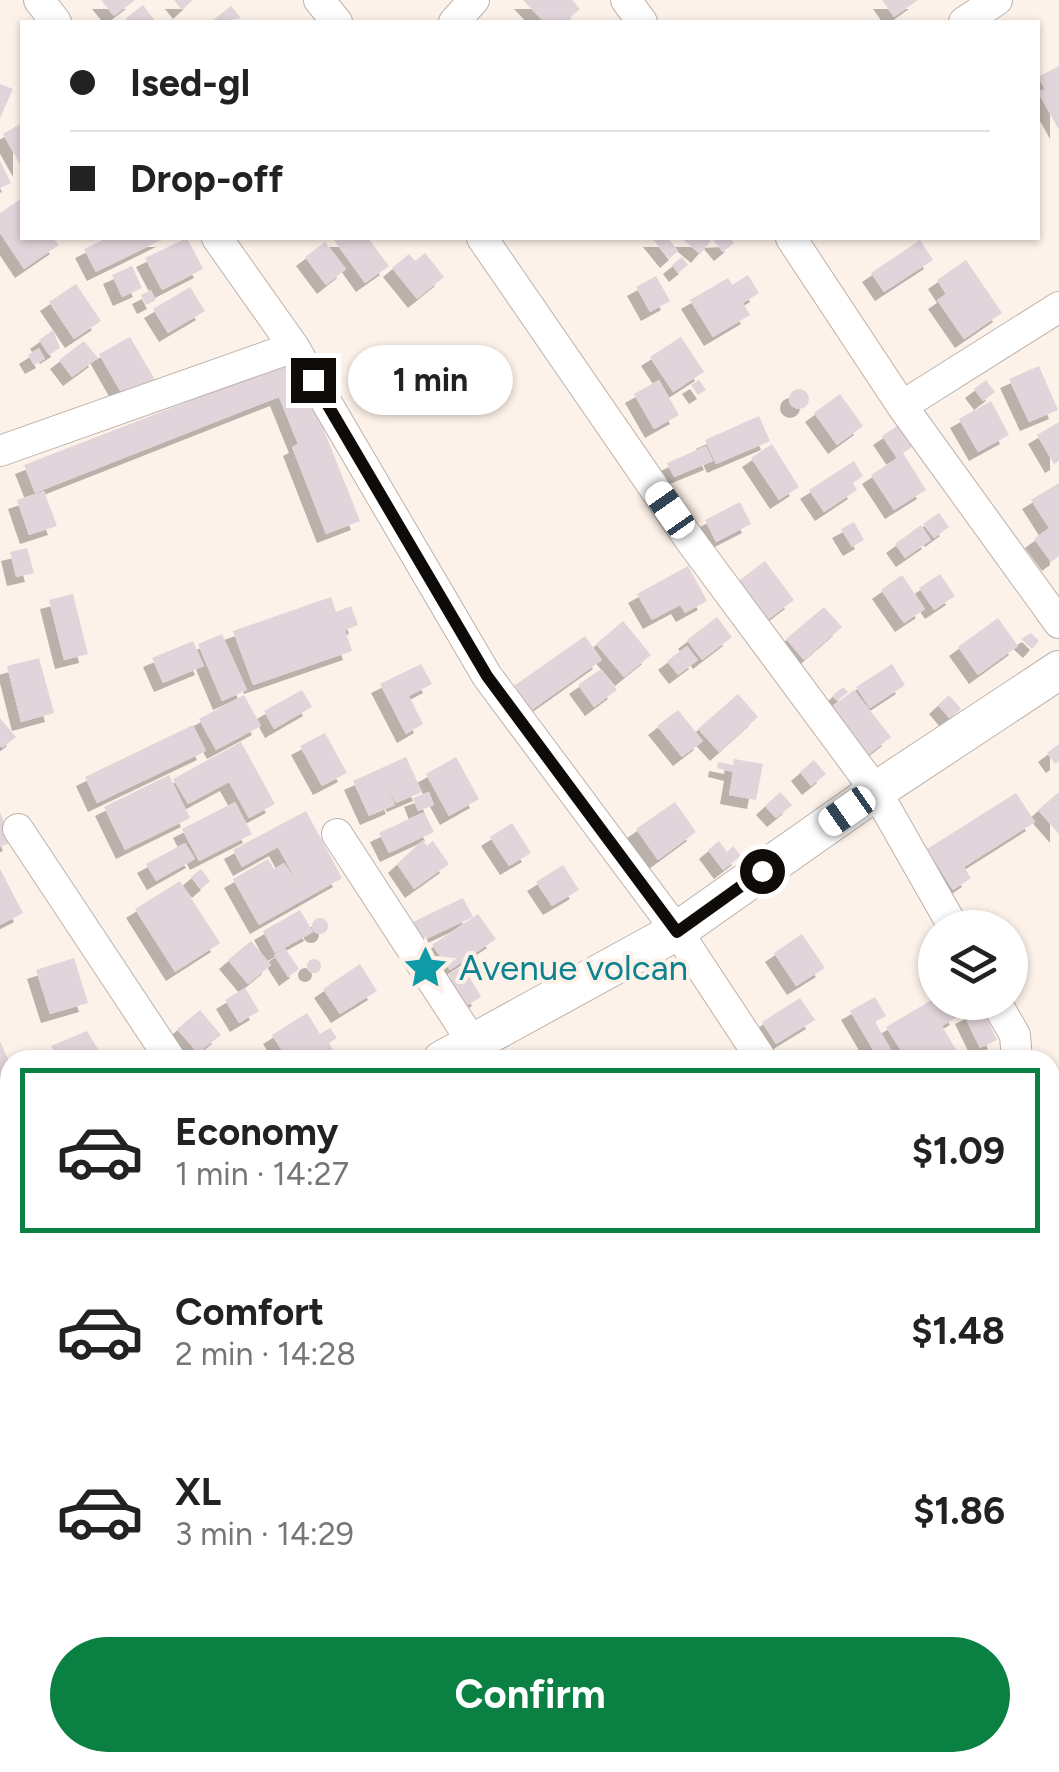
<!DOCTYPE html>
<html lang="en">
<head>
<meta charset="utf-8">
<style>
  :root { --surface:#fff; --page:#f6f6f6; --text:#222; --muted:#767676; --line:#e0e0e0; --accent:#0b8043 }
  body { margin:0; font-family:Figtree,sans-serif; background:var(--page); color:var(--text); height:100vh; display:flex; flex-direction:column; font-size:38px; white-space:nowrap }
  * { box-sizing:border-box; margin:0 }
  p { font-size:32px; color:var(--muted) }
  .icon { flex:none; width:55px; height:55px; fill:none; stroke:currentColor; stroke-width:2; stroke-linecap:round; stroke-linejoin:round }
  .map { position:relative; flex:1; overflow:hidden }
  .details { position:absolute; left:0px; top:1050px; width:1060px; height:722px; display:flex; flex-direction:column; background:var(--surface); border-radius:30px 30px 0 0; box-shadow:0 2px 8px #0004 }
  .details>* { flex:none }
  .top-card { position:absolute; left:20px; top:20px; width:1020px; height:220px; border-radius:0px; box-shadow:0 2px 8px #0004; display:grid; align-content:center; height:220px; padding:0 50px; background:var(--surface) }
  .tools { position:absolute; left:918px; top:910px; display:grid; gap:20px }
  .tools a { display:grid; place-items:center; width:110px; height:110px; border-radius:50%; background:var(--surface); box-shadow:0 2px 8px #0004; font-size:50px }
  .end { position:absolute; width:45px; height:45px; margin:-22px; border:12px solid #0e0b08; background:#fff; box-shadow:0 0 0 5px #fff }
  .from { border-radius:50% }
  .bubble { position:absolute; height:70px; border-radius:35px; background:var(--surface); box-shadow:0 2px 8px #0004; font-size:32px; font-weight:700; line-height:70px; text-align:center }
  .car { position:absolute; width:30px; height:60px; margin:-30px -15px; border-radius:12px; box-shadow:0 0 8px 2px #0007; background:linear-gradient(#fff 24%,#345 0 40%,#fff 0 76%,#345 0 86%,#fff 0) }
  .top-card b { display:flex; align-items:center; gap:35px; height:95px; font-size:38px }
  .top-card b+b { border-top:2px solid var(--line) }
  .top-card i { width:25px; height:25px; background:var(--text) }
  ul { padding:18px 0 0; list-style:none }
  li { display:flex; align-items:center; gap:30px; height:165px; margin:0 20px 15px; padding:0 30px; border:5px solid transparent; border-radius:0px }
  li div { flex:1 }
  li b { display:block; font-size:38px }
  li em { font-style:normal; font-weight:700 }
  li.selected { border-color:var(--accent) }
  li>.icon { width:90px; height:90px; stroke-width:1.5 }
  .button { display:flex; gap:20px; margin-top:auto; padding:20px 50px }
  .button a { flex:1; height:115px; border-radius:60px; background:var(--accent); color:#fff; font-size:40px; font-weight:700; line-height:115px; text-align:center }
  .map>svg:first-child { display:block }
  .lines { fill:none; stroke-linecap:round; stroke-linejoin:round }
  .stream { stroke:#778f9e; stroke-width:9 }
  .building { fill:#e1d4da; filter:url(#shadow) }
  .minor-casing { stroke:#bdb2aa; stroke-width:32 }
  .tertiary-casing { stroke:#bdb2aa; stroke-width:40 }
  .minor { stroke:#fff; stroke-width:30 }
  .tertiary { stroke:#fff; stroke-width:38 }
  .route { stroke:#0e0b08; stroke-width:12 }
  .labels { text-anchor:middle; stroke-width:8; stroke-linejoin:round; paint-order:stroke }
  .culture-label { font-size:35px; fill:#0d838f; stroke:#fdf2e9; text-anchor:start }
</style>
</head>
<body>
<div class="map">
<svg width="1059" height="1772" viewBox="0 0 1059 1772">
  <defs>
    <filter id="shadow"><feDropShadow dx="-9" dy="9" stdDeviation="0" flood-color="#0004"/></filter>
  </defs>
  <rect width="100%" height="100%" fill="#fdf2e9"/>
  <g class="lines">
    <path class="stream" d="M1050,1268L1059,1287
      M1050,1565L1059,1546
      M1050,1607L1059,1619"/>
  </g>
  <path class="building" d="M101,0H135L114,16Z
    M174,0H193L182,10Z
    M523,0H572L580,9L565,22H544Z
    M882,0H918L894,17Z
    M143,5L156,22H129L126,18Z
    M231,6L241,18L216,22L213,20Z
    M1059,66V130L1038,92L1045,89L1038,77Z
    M0,84L13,89L0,118Z
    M22,123V168L3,134Z
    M0,161L11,183L0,188Z
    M22,198V238H53L59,245L24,269L0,233V213Z
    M107,238H165L96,272L84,249Z
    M187,238L203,269L162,290L145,258Z
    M338,238H368L389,266L365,283L334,240Z
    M652,238H668L678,251L669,259Z
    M681,238H707L711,241L700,254Z
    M730,238L734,243L723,252L712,239Z
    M920,240L933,260L884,292L871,273Z
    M325,242L346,269L326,285L305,257Z
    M425,253L444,277L417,299L392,268L409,254L415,261Z
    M682,257L688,265L678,273L672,265Z
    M966,260L1002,313L964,339L937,300L946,294L937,280Z
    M132,266L142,288L122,297L112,275Z
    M748,275L759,293L743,303L750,315L713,337L690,300L728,278L732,285Z
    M656,276L670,301L650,312L636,287Z
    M76,284L101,321L74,339L49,302Z
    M190,287L205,311L168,333L153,309Z
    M151,290L156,300L146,305L141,295Z
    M53,330L60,348L49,355L39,340Z
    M130,337L158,385L127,403L99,354Z
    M681,337L704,372L673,392L650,357Z
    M84,341L98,358L72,377L59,360Z
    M39,348L45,359L34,365L28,355Z
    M296,360L360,521L326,534L292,447L298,444L279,397L35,493L24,465Z
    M1039,366L1058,410L1029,422L1009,379Z
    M659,380L679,415L654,429L634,394Z
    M699,380L706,390L698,395L691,385Z
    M986,380L995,392L983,401L974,389Z
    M789 399a10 10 0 1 1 20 0a10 10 0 1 1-20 0Z
    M840,394L863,426L837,445L814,413Z
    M991,401L1009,435L978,452L959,419Z
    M759,416L770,441L716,464L705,440Z
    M1059,422V461L1054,464L1037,435Z
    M897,426L912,447L903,453L926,490L894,510L871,475L897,458L882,436Z
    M772,444L799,487L779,500L751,458Z
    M706,446L713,461L674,477L667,463Z
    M854,461L863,476L853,483L857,490L824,512L809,490Z
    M1059,483V556L1051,562L1034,539L1049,528L1031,500Z
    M44,491L57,526L29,535L17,500Z
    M740,502L751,524L716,542L705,520Z
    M939,513L949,527L934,538L923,524Z
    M854,522L864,540L852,547L841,529Z
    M921,525L931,540L905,558L895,544Z
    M27,548L34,573L16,577L10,552Z
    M765,561L794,600L765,622L736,583Z
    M688,566L707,601L685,613L680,605L652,620L637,594Z
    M940,574L955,596L934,610L919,588Z
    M902,575L925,609L904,623L881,590Z
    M73,594L88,654L64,660L49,600Z
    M331,597L336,612L351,606L358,625L345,630L352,651L253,685L233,631Z
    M824,607L842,627L804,660L786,639Z
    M717,617L732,637L702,660L687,640Z
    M998,618L1018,646L978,675L958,647Z
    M623,621L651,655L624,677L596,644Z
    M1031,633L1039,641L1032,649L1021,639Z
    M222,634L247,690L222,701L198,644Z
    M585,636L602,660L529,712L511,688Z
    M193,641L204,666L163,683L152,658Z
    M687,646L698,660L678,675L667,661Z
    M39,658L54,713L21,722L7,666Z
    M421,664L432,684L409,696L423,724L406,734L380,684Z
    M892,664L905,685L870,708L856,687Z
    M601,669L617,690L594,707L578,685Z
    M843,687L848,692L837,701L832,696Z
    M302,690L312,707L274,729L264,711Z
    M854,690L891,737L868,755L830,708Z
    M738,694L758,717L719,752L698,729Z
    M244,695L261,726L216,750L199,719Z
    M949,695L961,709L950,719L938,705Z
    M678,710L703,741L682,757L657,726Z
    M0,718L16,737L2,748L0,746Z
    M193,725L206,751L97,803L85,777Z
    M325,733L347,773L322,786L300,746Z
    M241,742L275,804L249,818L229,782L188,804L173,779Z
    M1059,744V761L1055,764L1047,753Z
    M406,757L422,792L396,803L387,787L395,805L369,816L353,781Z
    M456,757L479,799L449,816L426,774Z
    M734,759L763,764L756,800L729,795L733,772L717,768L718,762L733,765Z
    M814,760L826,774L811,786L800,772Z
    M169,775L190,818L125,850L104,807Z
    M429,792L434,805L418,811L413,798Z
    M780,792L792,805L776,818L765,806Z
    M1059,792V834L1038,810Z
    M1016,793L1035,822L964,867L971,878L953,890L927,849Z
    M235,802L252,834L199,861L182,829Z
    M675,802L696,832L658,860L636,829Z
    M306,811L342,878L259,925L233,879L268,859L274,869L284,863L298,884L278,847L242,867L233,850Z
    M0,812L12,842L0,847Z
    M424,812L434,832L389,853L379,833Z
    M512,823L531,853L509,866L490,837Z
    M423,840L427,846L433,841L449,864L414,889L397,864Z
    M719,841L727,852L733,846L741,856L723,870L708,850Z
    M185,843L195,859L156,881L146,864Z
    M563,865L579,890L552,906L536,882Z
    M0,869L23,913L0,925Z
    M201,869L210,881L201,889L191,877Z
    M180,881L220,943L175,972L135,909Z
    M463,898L473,917L422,941L413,922Z
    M300,910L313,932L275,953L263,931Z
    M478,914L496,939L450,970L432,945Z
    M312 926a8 8 0 1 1 16 0a8 8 0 1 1-16 0Z
    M802,934L825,968L796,986L774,953Z
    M251,941L271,965L248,984L228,960Z
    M285,948L299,969L288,977L274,955Z
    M74,958L88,1003L50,1014L36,970Z
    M307 966a7 7 0 1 1 14 0a7 7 0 1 1-14 0Z
    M360,964L377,991L340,1014L323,989Z
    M463,966L481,997L466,1006L448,974Z
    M245,988L259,1011L239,1023L225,1000Z
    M875,997L886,1016L875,1022L897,1060H879L850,1011Z
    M800,998L815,1020L776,1044L762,1022Z
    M935,998V1002H950L959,1016L942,1026L961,1058L907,1060L886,1027Z
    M981,1007L997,1040L980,1048L964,1015Z
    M200,1010L221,1035L198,1053L177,1029Z
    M307,1013L320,1034L330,1028L337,1038L329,1043L339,1060H288L272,1035Z
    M87,1031L102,1056L95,1060H86L83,1054L60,1060L51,1046Z
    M0,1041L10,1064V1071L0,1075Z
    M10,1075V1115L0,1094V1080Z
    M10,1133V1155L0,1161V1139Z
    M1050,1345L1059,1357V1374L1050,1382Z
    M10,1382V1413L0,1419V1389Z
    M10,1460V1488L0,1475V1467Z
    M2,1519L10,1528V1561L3,1567Z
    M10,1572V1614L0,1621V1579Z
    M279,1762H324L312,1772H286Z
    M469,1762H504L510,1772H475Z
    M584,1762H641L646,1769L591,1772Z
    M722,1762H768L756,1772H729Z
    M795,1762H826L830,1769L802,1772Z"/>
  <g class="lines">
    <defs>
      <path id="minor" d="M39,0L56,22
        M319,0L337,22
        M626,0L642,22
        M454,22L474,0
        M964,22L997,0
        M217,238L294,347L487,676L677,931L762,1060
        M482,238L690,540L876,791L954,928
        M791,238L902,406L1059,623
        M902,406L1059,307
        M0,451L294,347
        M18,829L171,1060
        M337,834L484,1060
        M996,1002L1015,1035L1017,1060
        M0,1253L10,1269
        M0,1716L10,1729
        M34,1762L41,1772
        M354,1762L361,1772
        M676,1762L683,1772
        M996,1762L1003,1772
        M115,1772L128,1762
        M863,1772L877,1762"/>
      <path id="tertiary" d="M442,1060L677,931L876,791L1059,670
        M0,1307L10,1302"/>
    </defs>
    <use href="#minor" class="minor-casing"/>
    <use href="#tertiary" class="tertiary-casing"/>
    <use href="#minor" class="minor"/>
    <use href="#tertiary" class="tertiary"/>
  </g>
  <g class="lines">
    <path class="route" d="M313,380L487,676L677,932L762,871"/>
  </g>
  <defs>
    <symbol id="sight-bare" viewBox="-9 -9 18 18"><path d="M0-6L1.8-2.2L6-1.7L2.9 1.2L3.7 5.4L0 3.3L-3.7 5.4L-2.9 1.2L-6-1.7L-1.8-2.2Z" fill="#0f9aa8" stroke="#fdf2e9" stroke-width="2.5" paint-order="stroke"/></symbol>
  </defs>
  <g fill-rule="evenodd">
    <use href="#sight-bare" x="394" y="936" width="63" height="63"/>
  </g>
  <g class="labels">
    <g class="culture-label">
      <text x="459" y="980">Avenue volcan</text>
    </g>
  </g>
</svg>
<div class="tools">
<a><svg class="icon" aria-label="layers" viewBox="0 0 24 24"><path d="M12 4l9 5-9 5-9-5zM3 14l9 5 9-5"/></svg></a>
</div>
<i class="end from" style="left:762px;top:871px"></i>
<i class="end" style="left:313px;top:380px"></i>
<div class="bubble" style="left:348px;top:345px;width:165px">1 min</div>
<i class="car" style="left:670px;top:510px;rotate:325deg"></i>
<i class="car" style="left:847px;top:811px;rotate:235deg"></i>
<div class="top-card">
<b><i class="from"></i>Ised-gl</b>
<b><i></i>Drop-off</b>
</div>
<section class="details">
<ul>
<li class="selected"><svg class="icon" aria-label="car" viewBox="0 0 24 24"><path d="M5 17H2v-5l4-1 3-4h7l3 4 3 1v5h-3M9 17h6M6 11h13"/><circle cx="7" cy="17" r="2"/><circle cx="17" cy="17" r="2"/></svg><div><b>Economy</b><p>1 min · 14:27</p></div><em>$1.09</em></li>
<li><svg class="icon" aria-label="car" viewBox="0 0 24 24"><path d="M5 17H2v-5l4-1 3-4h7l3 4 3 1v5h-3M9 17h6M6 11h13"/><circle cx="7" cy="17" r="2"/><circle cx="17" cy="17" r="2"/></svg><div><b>Comfort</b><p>2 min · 14:28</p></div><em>$1.48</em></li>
<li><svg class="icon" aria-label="car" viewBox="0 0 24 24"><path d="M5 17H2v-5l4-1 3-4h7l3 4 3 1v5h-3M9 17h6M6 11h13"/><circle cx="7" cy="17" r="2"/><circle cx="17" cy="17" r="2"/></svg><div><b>XL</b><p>3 min · 14:29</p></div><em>$1.86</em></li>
</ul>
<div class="button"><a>Confirm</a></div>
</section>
</div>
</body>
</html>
